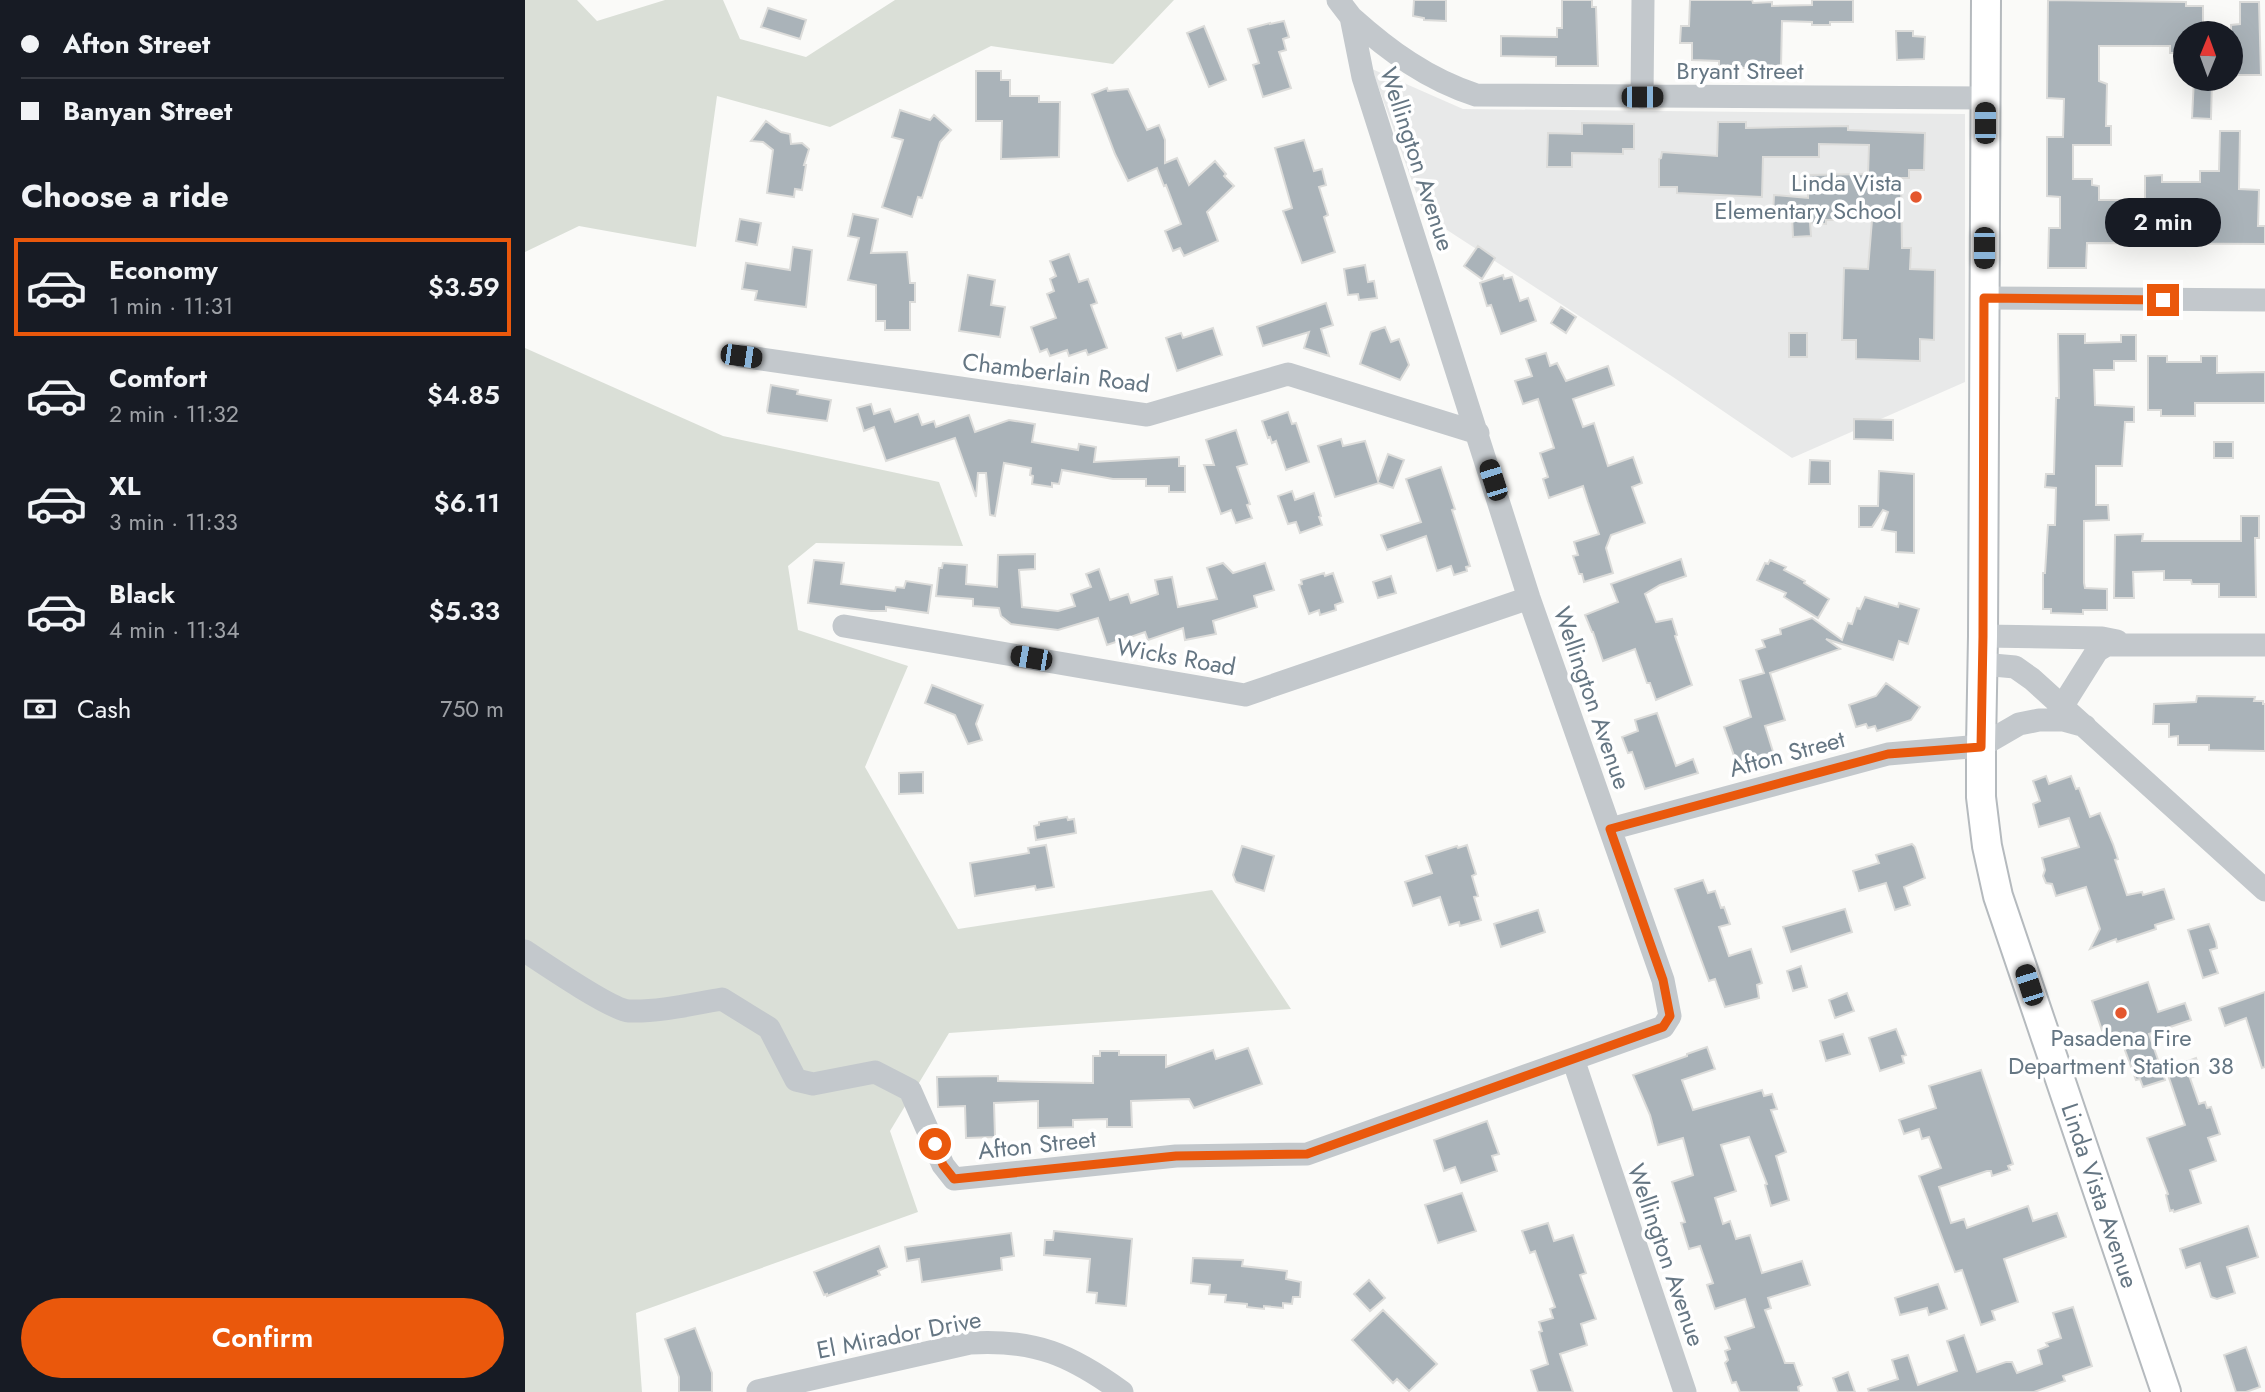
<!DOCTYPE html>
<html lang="en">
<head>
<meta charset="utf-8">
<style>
  :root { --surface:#171b24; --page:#20242c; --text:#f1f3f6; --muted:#9ea1a6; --line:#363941; --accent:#ea580c }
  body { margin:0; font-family:Jost,sans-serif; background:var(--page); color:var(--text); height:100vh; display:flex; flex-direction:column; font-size:26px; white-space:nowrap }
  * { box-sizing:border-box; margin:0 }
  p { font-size:23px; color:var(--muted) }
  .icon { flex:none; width:38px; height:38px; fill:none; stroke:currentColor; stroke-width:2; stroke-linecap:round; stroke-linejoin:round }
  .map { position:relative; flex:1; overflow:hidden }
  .details { display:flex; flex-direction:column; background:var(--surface); width:525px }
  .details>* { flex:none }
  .hud { display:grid; align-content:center; height:154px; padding:0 21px; background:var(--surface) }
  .needle { width:46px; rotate:1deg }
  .fabs { position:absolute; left:1648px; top:21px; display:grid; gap:14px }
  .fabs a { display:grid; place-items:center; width:70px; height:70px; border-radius:50%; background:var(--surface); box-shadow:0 7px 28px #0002; font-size:35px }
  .end { position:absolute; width:32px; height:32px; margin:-16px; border:9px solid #ea580c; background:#fff; box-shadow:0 0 0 4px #fff }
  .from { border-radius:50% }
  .bubble { position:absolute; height:49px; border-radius:24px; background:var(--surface); box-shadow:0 7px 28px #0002; font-size:23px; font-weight:600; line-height:49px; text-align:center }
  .car { position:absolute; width:21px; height:42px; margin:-21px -10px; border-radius:9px; box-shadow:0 0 5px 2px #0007; background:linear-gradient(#222 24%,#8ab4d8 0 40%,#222 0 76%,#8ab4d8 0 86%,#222 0) }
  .hud b { display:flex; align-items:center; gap:24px; height:66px; font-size:26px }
  .hud b+b { border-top:2px solid var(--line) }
  .hud i { width:18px; height:18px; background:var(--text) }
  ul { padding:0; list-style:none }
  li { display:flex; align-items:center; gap:21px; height:98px; margin:0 14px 10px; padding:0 7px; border:4px solid transparent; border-radius:0px }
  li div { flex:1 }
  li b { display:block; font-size:26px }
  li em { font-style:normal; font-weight:600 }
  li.selected { border-color:var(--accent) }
  li>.icon { width:63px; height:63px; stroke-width:1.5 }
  h2 { padding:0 21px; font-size:32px; line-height:84px }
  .pay { display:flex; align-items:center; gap:18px; height:77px; padding:0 21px; font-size:26px }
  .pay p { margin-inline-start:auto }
  .primary-button { display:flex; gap:14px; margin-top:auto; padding:14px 21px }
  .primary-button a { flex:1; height:80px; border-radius:42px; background:var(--accent); color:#fff; font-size:28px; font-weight:600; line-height:80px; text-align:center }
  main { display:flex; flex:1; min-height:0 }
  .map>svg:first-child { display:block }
  .built { fill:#e8e9e9 }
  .green { fill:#dadfd7 }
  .building { fill:#aab3b9; stroke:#dcdcda; stroke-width:2 }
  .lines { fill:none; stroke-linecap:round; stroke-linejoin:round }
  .major-casing { stroke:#b5babe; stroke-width:32 }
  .minor { stroke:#c3c8cc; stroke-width:23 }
  .major { stroke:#fff; stroke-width:28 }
  .route { stroke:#ea580c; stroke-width:9 }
  .poi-dot { fill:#e4572e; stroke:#fff; stroke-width:2.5 }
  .labels { text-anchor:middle; stroke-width:7; stroke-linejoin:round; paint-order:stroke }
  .street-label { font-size:24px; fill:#657683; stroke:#fff }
  .poi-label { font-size:24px; fill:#657683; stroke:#fff; text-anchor:end }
</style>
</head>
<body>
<main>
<section class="details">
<div class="hud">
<b><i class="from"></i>Afton Street</b>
<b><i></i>Banyan Street</b>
</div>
<h2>Choose a ride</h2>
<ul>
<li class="selected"><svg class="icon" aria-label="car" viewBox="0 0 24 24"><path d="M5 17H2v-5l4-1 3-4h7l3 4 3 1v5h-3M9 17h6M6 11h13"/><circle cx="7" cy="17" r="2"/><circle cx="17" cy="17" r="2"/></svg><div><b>Economy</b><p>1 min · 11:31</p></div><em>$3.59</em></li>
<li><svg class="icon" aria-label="car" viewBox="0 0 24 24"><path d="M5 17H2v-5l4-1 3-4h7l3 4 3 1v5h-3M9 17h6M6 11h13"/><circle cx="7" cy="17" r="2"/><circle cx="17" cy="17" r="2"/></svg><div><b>Comfort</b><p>2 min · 11:32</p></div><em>$4.85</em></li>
<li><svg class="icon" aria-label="car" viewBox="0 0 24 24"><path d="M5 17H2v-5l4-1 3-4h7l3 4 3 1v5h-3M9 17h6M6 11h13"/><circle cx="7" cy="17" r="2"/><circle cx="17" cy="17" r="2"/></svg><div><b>XL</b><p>3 min · 11:33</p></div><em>$6.11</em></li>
<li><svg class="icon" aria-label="car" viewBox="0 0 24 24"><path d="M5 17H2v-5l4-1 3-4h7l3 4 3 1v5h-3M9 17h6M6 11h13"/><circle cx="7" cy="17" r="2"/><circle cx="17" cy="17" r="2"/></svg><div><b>Black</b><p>4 min · 11:34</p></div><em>$5.33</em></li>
</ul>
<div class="pay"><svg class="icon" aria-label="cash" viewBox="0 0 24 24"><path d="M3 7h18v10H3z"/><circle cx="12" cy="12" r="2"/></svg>Cash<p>750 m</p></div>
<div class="primary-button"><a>Confirm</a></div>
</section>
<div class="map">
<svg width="1740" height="1392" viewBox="0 0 1740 1392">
  <rect width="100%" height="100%" fill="#fafaf8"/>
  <path class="built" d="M847,69L938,109L1440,114V382L1267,458L1148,377L899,215Z"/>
  <path class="green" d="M0,0H52L72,21L140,0H198L215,39L281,57L370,0H649L588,64L466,46L305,127L192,96L171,247L54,226L0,252Z
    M0,348L198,436L414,482L438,546L291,543L263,566L273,630L383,666L340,767L433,929L687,890L766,1009L424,1033L365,1131L393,1212L111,1313L117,1392H0Z"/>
  <path class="building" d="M889,0H921V21L899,20V18L888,16Z
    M1037,0H1067V7H1071L1073,66H1031V57L976,56V36L1032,37V28H1037Z
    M1165,0H1227L1228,3L1247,2V6L1287,5V0H1328V22H1305V25H1287V22L1257,21L1256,68H1194V61L1167,60V43H1155L1156,26H1164Z
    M1523,0L1661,2V6H1678V33H1661V53H1645V46H1574V81L1582,84L1581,126H1586V145H1548V179H1567V185L1574,186V200H1620V176L1637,175V182H1675V171H1694L1695,131H1715L1714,189L1734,190L1733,226H1740V244L1562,243L1561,268H1523L1524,228H1535V197L1522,196V137H1538L1539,99L1522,98Z
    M1715,2H1734L1736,75H1706V25L1715,24Z
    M243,8L281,20L275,39L236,27Z
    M759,21L764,37L758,39L761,50L754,52L766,88L738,97L728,65L734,63L723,29L745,23V24Z
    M679,26L701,80L684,87L662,33Z
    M1371,31H1388V36L1400,37L1399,59L1372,60Z
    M451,71H476V80H485V96H514V102H535L534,157L476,159L477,121H451Z
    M1669,79H1687L1686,119L1667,118Z
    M582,88L583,91L603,89L622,130L634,125L640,140V163L652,158L664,185L690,161L701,174L699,176L709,186L682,212L693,241L659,256L655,248L648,251L640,231L656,224L641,185L639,186L632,168L603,181L590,154L567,94Z
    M375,110L405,120L409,115L426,130L415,142L397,198L393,197L387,217L357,207L378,140L367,137Z
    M241,121L256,132L265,134L266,144L277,143L284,149L279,165H281L277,190L270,189L269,197L242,193L248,150L238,142L226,141Z
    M1193,122H1221V128L1323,126V130L1400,133L1399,170H1384V178H1376L1377,248H1386L1385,269L1410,270L1409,340L1395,339V361L1331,359V340H1317L1319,268L1343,269L1347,220H1301V224L1285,223L1286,236L1268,237L1267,215H1248L1249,195L1283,198V175L1343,174L1344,145L1294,144V157H1238L1237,197L1152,193V187H1134V159L1136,158L1137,152L1192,156Z
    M1057,123L1109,124V149H1098V154L1047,153V167H1022L1023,133L1057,134Z
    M779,140L789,171L797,169L801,185L794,187L803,215L799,217L810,252L777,263L758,211L767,208L750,148Z
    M328,214L353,219L346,253L382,252L385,283H390V302H385V330H360V321H351V285L323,280L334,238L323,236Z
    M215,219L236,223L232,245L211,241Z
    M953,246L970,258L957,279L939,266Z
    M268,247L287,250L281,307L230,300L232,291L217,289L221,263L265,270Z
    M544,254L554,282L563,279L572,303L566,305L582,348L563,355L561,350L544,356L542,350L525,356L522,349L515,352L506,327L531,318L522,294L529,291L525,279L531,276L525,261Z
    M840,265L843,282L849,281L852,298L834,300L833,294L823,295L819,269Z
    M443,275L470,280L466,305L480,307L475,337L434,331Z
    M978,275L979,279L987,277L995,301L1003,298L1011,321L976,334L966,305L962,306L955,283Z
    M801,303L808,325L796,329L804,356L779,348L784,332L738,346L732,327Z
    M1036,307L1051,317L1041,333L1026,323Z
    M860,327L866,342L874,339L884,365L875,380L835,364L846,332Z
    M688,328L697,355L652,371L641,338L656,333L658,338Z
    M1264,333H1282V357H1264Z
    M1533,334H1560V343L1596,342V335H1611V361H1589V370H1569L1570,405L1609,407V422H1600L1597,466H1571V505H1583L1584,520L1559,521V583L1560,588L1582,589V610H1558V614L1526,613V609H1518V573H1520L1523,525H1530L1531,488L1520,487L1521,474H1529L1531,398H1534Z
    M1021,353L1025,366L1032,363L1041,381L1083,366L1089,385L1048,399L1058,427L1069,423L1083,466L1108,457L1117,483L1107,487L1120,523L1086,535L1081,548L1088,573L1059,582L1057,574H1054L1048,556L1053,555L1049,542L1074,534L1063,502L1058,486L1024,498L1018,479L1023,477L1015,453L1029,448L1013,399L998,404L990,381L1007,376L1001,359Z
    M1623,356H1642V362H1676V356H1692V373L1740,372V403H1670V416H1636V410H1623Z
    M246,385L273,390L272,394L306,400L302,421L243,413L242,411Z
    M346,404L349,414L365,409L370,422L393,414L397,425L409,421L411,427L444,415L450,432L484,420L510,424L507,442L553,450L554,444L571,447L569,462L654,457V466H660V492H644V486H621V479H588L537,470L534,484L527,483V487L507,484L508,476L505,475L506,468L479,463L470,516L465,515L461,473H453L451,497L430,438L361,461L349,427L339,431L332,408Z
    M763,412L767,424L771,423L784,462L761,470L751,441L747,443L745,437L743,438L737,421Z
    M1329,419L1368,420V440L1329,439Z
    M711,430L722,464L712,467L725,504L722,505L727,518L711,523L706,510L696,514L679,465H689L681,440Z
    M816,439L818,446L840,441L853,481L863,454L879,460L868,488L854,483L810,497L793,446Z
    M1689,442H1708V458H1689Z
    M1285,460L1305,461V484H1284Z
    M916,467L930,509L927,510L945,566L941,567L942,571L929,575L926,566L912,571L901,536L862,550L856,535L896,522L881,479Z
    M1354,471L1389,474V553L1371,552V532L1357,530L1363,512L1358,510L1347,527H1334V506H1353Z
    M767,491L770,500L789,493L796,516L794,517L797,525L775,533L771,522L763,524L753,496Z
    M1716,516H1734V538H1730L1731,597H1694V584H1667L1666,580H1639V571L1608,572L1609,598H1589L1590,535L1618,534L1617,541H1716Z
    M510,554V569L494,570L497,607L533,611L550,606L546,594L566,587L561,574L574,569L585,600L603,594L606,603L633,594L630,580L647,577L653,607L692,599L682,568L698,563L708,573L740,563L749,590L729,596L732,607L688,621L691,634L660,640L658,628L623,640L620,632L582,645L573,618L533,630L486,624L476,616L474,608L448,606V599L411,596L414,568H417L418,563L442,565L441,584L472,587L473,555Z
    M1156,559L1161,576L1135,585L1120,594L1131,622L1147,619L1152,635L1150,636L1167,685L1131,700L1125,683H1122L1110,649L1078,661L1068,632H1067L1060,615L1093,602L1086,584Z
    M289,560L319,563L316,584L370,591L371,587L379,588L381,581L407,585L403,613L361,607V611H346L283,603Z
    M1245,560L1261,567L1259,570L1280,581L1279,583L1304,599L1293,618L1259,597L1261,593L1232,580L1240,563L1243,564Z
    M799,573L800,576L808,573L818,602L810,605L811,610L795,615L794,610L784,614L774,585L777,584L776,580Z
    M866,576L871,593L853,598L848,582Z
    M1340,597L1373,607L1374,603L1394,609L1383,644L1374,641L1368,660L1301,639L1315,649L1245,673L1260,720L1240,726L1250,758L1214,770L1199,727L1226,717L1215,680L1239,673L1231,650L1240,647L1237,640L1256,634L1255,629L1287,618L1317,640L1323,623L1327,624L1332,608L1335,609Z
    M1361,683L1395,707L1386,720L1352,731L1350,726L1343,728L1341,724L1331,727L1324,705L1351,696Z
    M407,685L458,705L451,724L457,740L443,744L430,715L400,703Z
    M1672,696L1730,697L1729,701H1738V704H1740V751L1684,750V745H1653V736L1644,737V724H1628L1629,704L1671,702Z
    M1132,713L1151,766L1168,759L1173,773L1120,789L1107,752L1103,753L1097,737L1113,731L1110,720Z
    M398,772V793L374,794V773Z
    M1521,776L1524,784L1546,776L1551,789L1554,788L1565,817L1575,813L1588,844L1593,859L1590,860L1602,895L1617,892L1618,895L1639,889L1649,919L1630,925L1631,929L1592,942L1591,939L1565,949L1575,929L1561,887L1531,896L1527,884L1521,883L1518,876L1520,870L1517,858L1554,847L1544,818L1514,827L1508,804L1515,801L1508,781Z
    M542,817L543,820L549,819L551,833L511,840L509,826L514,825V822Z
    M1387,844L1390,847L1400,878L1379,887L1385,905L1370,910L1361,883L1334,891L1328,871L1354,863L1351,855Z
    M521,845L529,887L511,890L510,886L450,896L445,863L504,853L503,848Z
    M942,845L951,874L947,876L953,896L949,897L956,920L935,926L934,922L924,925L915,897L888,906L880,882L907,873L901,856L932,846L933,848Z
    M717,846L749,856L739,891L711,882L708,875Z
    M1178,880L1183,893L1190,891L1196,908L1199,907L1205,924L1194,927L1204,956L1226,949L1237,983L1232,985L1234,998L1200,1007L1190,979L1184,981L1150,889Z
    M1320,909L1327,932L1266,952L1258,927Z
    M1013,910L1020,932L976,947L969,924Z
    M1684,924L1691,942L1692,948L1685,950L1693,973L1678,978L1663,930Z
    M1276,966L1282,987L1268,991L1262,971Z
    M1623,982L1633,1012L1660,1003L1666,1020L1624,1034L1640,1080L1618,1087L1615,1079L1611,1080L1598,1045L1583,1048L1567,1001Z
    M1740,992V1067L1737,1068L1721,1018L1700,1026L1694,1008Z
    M1322,993L1329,1011L1310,1018L1304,1000Z
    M1371,1029L1381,1055L1377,1056L1379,1063L1355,1071L1344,1038Z
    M1318,1034L1325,1054L1301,1061L1295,1041Z
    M1182,1047L1190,1069L1157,1080L1168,1110L1237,1090L1239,1096L1247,1094L1252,1109L1246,1110L1261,1152L1251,1156L1264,1200L1246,1206L1240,1185L1242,1184L1224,1137L1196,1145L1211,1191L1190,1198L1198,1224L1205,1221L1211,1239L1225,1235L1237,1273L1277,1261L1285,1285L1243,1298L1246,1308L1240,1310L1260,1363H1269L1271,1369L1277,1385L1273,1387L1274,1392H1215L1211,1382L1207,1383L1200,1363L1203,1360L1200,1351L1205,1349L1200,1337L1229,1327L1220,1299L1190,1309L1182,1285L1188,1283L1175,1246L1164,1249L1156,1223L1160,1222L1147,1182L1168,1175L1158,1138L1133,1145L1125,1115L1108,1075L1162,1056V1054Z
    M723,1048L737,1084L669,1108L664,1099L606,1101L607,1127H582V1119L548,1120V1127L513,1128V1101L469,1103L470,1137L441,1138L440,1106L413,1107L412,1077L473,1076V1081L568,1083V1056H575V1051H594V1055H641V1067L688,1050L691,1059Z
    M1671,1058L1676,1073L1665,1078L1674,1104L1680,1102L1682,1108L1686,1107L1695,1134L1683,1138L1691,1161L1665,1170L1676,1203L1649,1212L1648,1210L1645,1211L1641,1195L1643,1194L1622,1138L1660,1125L1641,1069Z
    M1456,1070L1488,1164L1483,1166L1485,1170L1467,1176L1466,1171H1462L1414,1187L1426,1223L1439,1219L1442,1228L1503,1206L1508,1221L1532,1213L1541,1237L1479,1259L1493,1302L1467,1311L1470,1320L1456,1325L1437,1270L1430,1272L1394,1176L1416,1168L1404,1137L1397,1139L1394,1129L1379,1134L1374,1120L1411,1108L1404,1086Z
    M962,1121L974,1154L967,1156L972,1171L936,1183L930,1167L919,1171L909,1140Z
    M937,1193L951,1231L913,1243L900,1205Z
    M1023,1223L1029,1241L1048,1235L1061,1273L1055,1275L1071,1319L1056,1324L1062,1345L1035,1354L1048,1392H1013L1006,1370L1023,1364L1014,1332L1017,1331L1014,1322L1028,1318L1025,1309L1030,1307L1010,1251L1005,1253L997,1231Z
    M1723,1226L1733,1257L1702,1267L1710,1293L1692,1299L1686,1297L1675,1263L1661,1268L1655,1249Z
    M529,1231L607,1239L601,1306L571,1303L572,1293L562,1292L565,1259L519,1255L520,1240H528Z
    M486,1233L489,1256L476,1258L477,1270L397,1282L394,1259L382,1261L380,1247Z
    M354,1246L362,1267L353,1271L355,1275L302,1296V1294L299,1295L289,1272Z
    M668,1258L718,1260L717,1266L762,1271L761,1279L776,1282L775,1297H768L767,1304L758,1303V1308L739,1306V1309L722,1307V1304L700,1302L701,1295L684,1294L685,1285L666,1283Z
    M844,1280L860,1298L845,1311L829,1294Z
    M1413,1284L1422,1309L1404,1315L1402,1308L1375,1315L1370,1298Z
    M1548,1307L1567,1366L1538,1376L1540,1381L1509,1392H1344L1343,1389L1373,1379L1367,1360L1383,1355L1393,1385L1432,1371L1422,1341L1439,1335L1452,1372L1481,1362H1487L1492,1373L1517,1364L1513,1350L1523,1346L1521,1343L1536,1338L1528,1313Z
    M858,1310L912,1364L884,1391L872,1379L868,1383L827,1340Z
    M170,1328L187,1373V1392H154V1377L140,1339Z
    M1721,1347L1735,1387L1721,1392H1711L1699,1355Z
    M1323,1372L1330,1392H1313L1308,1378Z"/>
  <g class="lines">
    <defs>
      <g id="major">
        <path id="s1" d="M1461,0L1458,636L1456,746V797L1462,846L1473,896L1641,1392"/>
      </g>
    </defs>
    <use href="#major" class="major-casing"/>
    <path class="minor" d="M813,0L826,17L838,77L1004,598L1138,980L1145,1016L1138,1027L1048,1059L1160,1392
      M826,17C864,51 902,79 951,95L1460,98
      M1117,97L1118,0
      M1459,298L1740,300
      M216,356L622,415L763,374L953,433
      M319,626L720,695L1004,598
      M1458,636L1577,638L1592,641
      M1457,664L1490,667L1507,679L1740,890
      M1538,705L1572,651L1582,645H1740
      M1085,829L1363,754L1456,746L1494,724L1514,720H1538L1560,726
      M0,951C18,963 87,1010 104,1011C135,1012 167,1004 197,999L244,1028L271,1080L288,1084L350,1072L385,1090L418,1165L429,1179L651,1156L782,1154L1048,1059
      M233,1391L445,1343C510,1339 546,1355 597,1392"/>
    <use href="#major" class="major"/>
  </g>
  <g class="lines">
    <path class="route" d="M410,1144L418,1165L429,1179L651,1156L782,1154L1138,1027L1145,1016L1138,980L1085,829L1363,754L1456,747L1458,636L1459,298L1638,300"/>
  </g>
  <g class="poi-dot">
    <circle cx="1391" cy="197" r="7"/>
    <circle cx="1596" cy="1013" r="7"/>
  </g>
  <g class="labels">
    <g class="street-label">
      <text x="1215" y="79">Bryant Street</text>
      <text transform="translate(892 159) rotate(72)" y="8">Wellington Avenue</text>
      <text transform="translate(531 373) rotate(7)" y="8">Chamberlain Road</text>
      <text transform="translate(651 657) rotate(10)" y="8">Wicks Road</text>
      <text transform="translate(1067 698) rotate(71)" y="8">Wellington Avenue</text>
      <text transform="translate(1262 754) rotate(-15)" y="8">Afton Street</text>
      <text transform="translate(512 1145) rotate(-6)" y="8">Afton Street</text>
      <text dy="8" stroke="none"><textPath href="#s1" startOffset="1214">Linda Vista Avenue</textPath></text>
      <text transform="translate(1141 1255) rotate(71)" y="8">Wellington Avenue</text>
      <text transform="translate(374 1335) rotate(-11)" y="8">El Mirador Drive</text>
    </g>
    <g class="poi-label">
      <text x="1377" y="191">Linda Vista<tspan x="1377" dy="28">Elementary School</tspan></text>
      <text x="1596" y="1046" text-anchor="middle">Pasadena Fire<tspan x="1596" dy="28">Department Station 38</tspan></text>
    </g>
  </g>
</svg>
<div class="fabs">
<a><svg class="needle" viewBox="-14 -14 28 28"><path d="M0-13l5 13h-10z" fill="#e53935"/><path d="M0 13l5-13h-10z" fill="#9ea1a6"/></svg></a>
</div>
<i class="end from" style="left:410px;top:1144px"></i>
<i class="end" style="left:1638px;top:300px"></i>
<div class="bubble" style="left:1580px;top:198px;width:116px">2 min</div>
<i class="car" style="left:1117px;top:97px;rotate:90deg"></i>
<i class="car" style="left:1460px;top:123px;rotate:0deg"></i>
<i class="car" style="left:1459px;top:248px;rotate:180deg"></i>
<i class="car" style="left:216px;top:356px;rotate:98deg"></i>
<i class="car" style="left:968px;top:480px;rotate:342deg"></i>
<i class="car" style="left:506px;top:658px;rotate:280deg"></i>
<i class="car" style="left:1504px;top:985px;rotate:342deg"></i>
</div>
</main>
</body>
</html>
